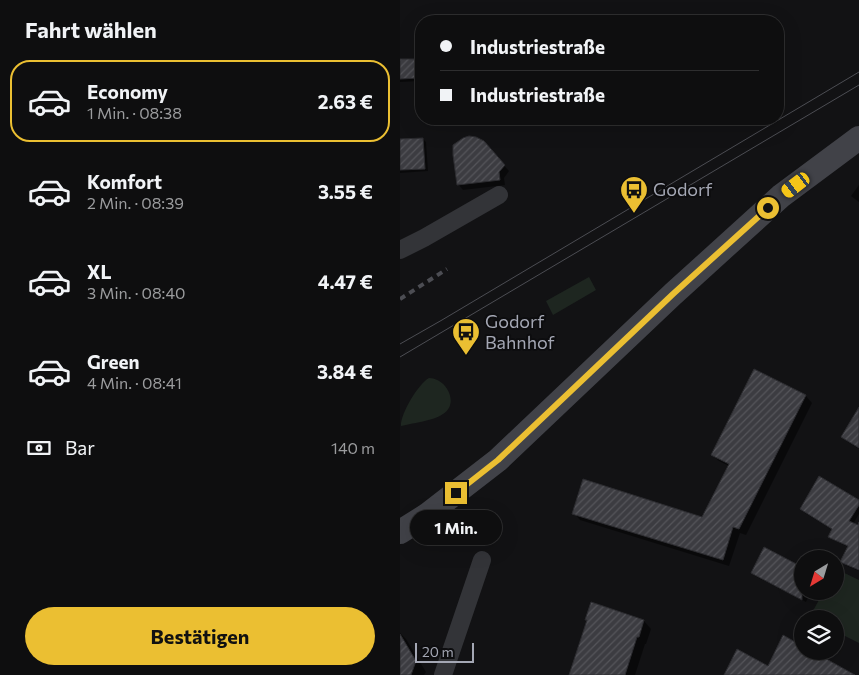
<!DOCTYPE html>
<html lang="de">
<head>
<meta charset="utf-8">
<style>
  :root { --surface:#0e0e0f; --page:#1c1c1d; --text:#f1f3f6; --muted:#9b9c9e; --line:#2e2e2f; --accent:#ebbf32 }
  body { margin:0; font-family:Commissioner,sans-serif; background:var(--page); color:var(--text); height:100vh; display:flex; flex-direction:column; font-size:19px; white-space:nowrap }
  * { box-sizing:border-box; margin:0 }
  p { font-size:16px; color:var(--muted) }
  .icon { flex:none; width:28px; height:28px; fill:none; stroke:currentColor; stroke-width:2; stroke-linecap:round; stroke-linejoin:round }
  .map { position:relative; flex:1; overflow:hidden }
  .details { display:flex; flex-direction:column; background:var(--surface); width:400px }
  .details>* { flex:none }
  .guide { position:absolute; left:15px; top:15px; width:369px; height:110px; border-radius:20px; box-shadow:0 5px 20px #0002,0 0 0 1px var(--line); display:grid; align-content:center; height:110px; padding:0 25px; background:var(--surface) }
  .needle { width:32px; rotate:218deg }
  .fabs { position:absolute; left:394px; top:550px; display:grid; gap:10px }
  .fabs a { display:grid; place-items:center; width:50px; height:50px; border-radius:50%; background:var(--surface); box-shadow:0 5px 20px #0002,0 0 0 1px var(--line); font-size:25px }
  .scale { position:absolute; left:15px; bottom:12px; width:59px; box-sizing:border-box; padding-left:5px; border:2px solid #a4a7b4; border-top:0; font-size:14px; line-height:18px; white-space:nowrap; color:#a4a7b4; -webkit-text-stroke:4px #0d0d0f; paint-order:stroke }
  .end { position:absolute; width:22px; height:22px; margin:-11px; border:6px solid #ebbf32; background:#111; box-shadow:0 0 0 2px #111 }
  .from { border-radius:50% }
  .bubble { position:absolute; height:35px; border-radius:18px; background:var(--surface); box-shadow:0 5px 20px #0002,0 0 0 1px var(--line); font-size:16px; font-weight:700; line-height:35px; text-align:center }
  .car { position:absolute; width:15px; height:30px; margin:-15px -8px; border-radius:6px; box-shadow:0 0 4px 1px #0007; background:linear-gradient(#f5c518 24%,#345 0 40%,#f5c518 0 76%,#345 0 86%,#f5c518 0) }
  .guide b { display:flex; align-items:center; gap:18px; height:48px; font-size:19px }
  .guide b+b { border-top:1px solid var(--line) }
  .guide i { width:12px; height:12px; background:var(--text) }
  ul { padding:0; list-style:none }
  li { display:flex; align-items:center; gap:15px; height:82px; margin:0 10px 8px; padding:0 15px; border:2px solid transparent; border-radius:20px }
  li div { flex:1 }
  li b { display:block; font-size:19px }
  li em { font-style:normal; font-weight:700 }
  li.active { border-color:var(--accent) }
  li>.icon { width:45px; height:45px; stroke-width:1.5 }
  h2 { padding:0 25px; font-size:22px; line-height:60px }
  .pay { display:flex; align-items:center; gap:12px; height:55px; padding:0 25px; font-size:19px }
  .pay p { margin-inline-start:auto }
  .cta { display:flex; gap:10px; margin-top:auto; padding:10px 25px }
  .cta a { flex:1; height:58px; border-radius:30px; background:var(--accent); color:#111; font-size:20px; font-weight:700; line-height:58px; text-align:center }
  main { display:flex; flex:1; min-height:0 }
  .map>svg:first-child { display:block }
  .grass { fill:#1e2620 }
  .shadow { fill:#0007 }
  .building { fill:url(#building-hatch); stroke:#2c2c30 }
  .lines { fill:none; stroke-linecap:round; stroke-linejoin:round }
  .minor { stroke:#333438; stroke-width:18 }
  .secondary { stroke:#414248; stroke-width:24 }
  .tram { stroke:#4c4d53; stroke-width:1 }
  .rail { stroke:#4c4d53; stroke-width:4; stroke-dasharray:6 5; stroke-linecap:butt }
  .route { stroke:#ebbf32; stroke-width:6 }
  .labels { text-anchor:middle; stroke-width:4; stroke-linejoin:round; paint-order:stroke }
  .poi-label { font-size:18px; fill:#a4a7b4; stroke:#0d0d0f; text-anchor:start }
</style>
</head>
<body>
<main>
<section class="details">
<h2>Fahrt wählen</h2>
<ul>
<li class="active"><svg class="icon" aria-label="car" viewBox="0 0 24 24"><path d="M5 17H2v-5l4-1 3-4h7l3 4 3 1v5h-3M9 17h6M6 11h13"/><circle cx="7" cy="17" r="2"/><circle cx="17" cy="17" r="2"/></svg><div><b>Economy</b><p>1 Min. · 08:38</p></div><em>2.63 €</em></li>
<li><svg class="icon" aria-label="car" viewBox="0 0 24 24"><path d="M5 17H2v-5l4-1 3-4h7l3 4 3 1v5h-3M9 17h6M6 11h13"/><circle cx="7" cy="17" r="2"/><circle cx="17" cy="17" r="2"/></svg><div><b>Komfort</b><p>2 Min. · 08:39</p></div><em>3.55 €</em></li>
<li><svg class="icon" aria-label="car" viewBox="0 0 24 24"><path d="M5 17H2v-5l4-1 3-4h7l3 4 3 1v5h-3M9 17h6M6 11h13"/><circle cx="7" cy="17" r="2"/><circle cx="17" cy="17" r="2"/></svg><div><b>XL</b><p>3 Min. · 08:40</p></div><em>4.47 €</em></li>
<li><svg class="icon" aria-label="car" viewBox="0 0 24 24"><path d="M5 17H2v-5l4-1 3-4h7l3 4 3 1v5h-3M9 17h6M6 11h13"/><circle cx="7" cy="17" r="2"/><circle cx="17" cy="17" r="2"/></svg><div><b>Green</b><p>4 Min. · 08:41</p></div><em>3.84 €</em></li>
</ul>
<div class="pay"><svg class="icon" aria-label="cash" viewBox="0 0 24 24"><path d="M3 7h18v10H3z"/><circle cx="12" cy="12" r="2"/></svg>Bar<p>140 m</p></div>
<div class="cta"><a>Bestätigen</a></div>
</section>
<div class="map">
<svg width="459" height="675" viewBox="0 0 459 675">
  <defs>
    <pattern id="building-hatch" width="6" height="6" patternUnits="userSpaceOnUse" patternTransform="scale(1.25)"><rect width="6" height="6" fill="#3c3c41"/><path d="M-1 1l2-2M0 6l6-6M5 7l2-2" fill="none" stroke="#55555a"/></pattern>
  </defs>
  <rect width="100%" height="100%" fill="#121214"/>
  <path class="grass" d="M189,277L196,290L153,315L146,301Z
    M29,378C46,378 60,403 43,414C33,421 13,423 1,426C0,415 18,384 29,378Z
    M436,569L459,580V643L435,631V619L409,618L424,591H435Z"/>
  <path class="shadow" d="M0,60H17L20,63L21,81L0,82Z
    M23,139L26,142L28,171L0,173V141Z
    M87,147L109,171L104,178L105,185L63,190L58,184Z
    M459,185V202L451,196Z
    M355,370L406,396L412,403L346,535L340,533L329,566L180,520L174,513L303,518L329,466L319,461L312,455Z
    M450,424L459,429V449L448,442L442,437Z
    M420,478L459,501V514L453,524L459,527V571L445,565L441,561L448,547L434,540L430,536L433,530L405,513L401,509Z
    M365,549L402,568V591H411L406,602L355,576L353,573Z
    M244,621L251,629L246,644H245L235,675H169L170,672H171Z
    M0,633L6,639L26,672L24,675H0Z"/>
  <path class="building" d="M0,59H17L19,78L0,79Z
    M69,136L76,137L84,141L105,165L99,172L100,180L57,185L53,155V145L63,138Z
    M23,138L25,169L0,170V139Z
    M354,369L406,395L339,529L333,527L323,560L172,514L183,479L302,517L329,464L311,455Z
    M459,407V448L441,437Z
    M419,476L459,500V505L449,521L458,525L459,522V570L440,562L448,546L428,537L432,529L400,509Z
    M364,547L402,567V600L351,573Z
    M191,602L244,620L239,637H237L225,675H169L187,620H185Z
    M0,634L16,661L11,675H0Z
    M383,635L402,646V651H412L455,675H324L337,649L368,666Z"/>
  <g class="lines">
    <path class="minor" d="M0,250L24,238L99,195
      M43,675L82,560"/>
    <path class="secondary" d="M0,532L27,515L98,460L273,294L381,196L459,138"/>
    <path class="tram" d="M0,344L42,320L459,72
      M0,357L459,85"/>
    <path class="rail" d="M0,299L47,269"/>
  </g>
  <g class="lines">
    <path class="route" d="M56,493L98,460L273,294L368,208"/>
  </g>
  <defs>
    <symbol id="bus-pin" viewBox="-11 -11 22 30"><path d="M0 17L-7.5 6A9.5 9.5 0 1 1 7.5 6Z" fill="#ebbf32" stroke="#0d0d0f"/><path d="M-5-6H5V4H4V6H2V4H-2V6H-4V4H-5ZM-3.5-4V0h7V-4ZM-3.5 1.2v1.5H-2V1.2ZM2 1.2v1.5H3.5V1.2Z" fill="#111"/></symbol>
  </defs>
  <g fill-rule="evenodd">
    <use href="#bus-pin" x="218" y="174" width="32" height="43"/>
    <use href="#bus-pin" x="50" y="316" width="32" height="43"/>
  </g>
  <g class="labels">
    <g class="poi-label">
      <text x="253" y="196">Godorf</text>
      <text x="85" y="328">Godorf<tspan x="85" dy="21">Bahnhof</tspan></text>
    </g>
  </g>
</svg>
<div class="fabs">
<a><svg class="needle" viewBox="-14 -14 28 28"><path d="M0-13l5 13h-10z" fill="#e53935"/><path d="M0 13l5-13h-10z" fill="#9b9c9e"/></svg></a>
<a><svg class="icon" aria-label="layers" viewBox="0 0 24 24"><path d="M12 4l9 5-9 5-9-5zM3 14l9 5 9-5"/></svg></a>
</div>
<div class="scale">20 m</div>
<i class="end from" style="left:368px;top:208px"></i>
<i class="end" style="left:56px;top:493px"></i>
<div class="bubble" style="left:10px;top:510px;width:92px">1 Min.</div>
<i class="car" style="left:396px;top:185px;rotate:233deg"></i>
<div class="guide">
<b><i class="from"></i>Industriestraße</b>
<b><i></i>Industriestraße</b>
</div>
</div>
</main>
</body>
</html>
